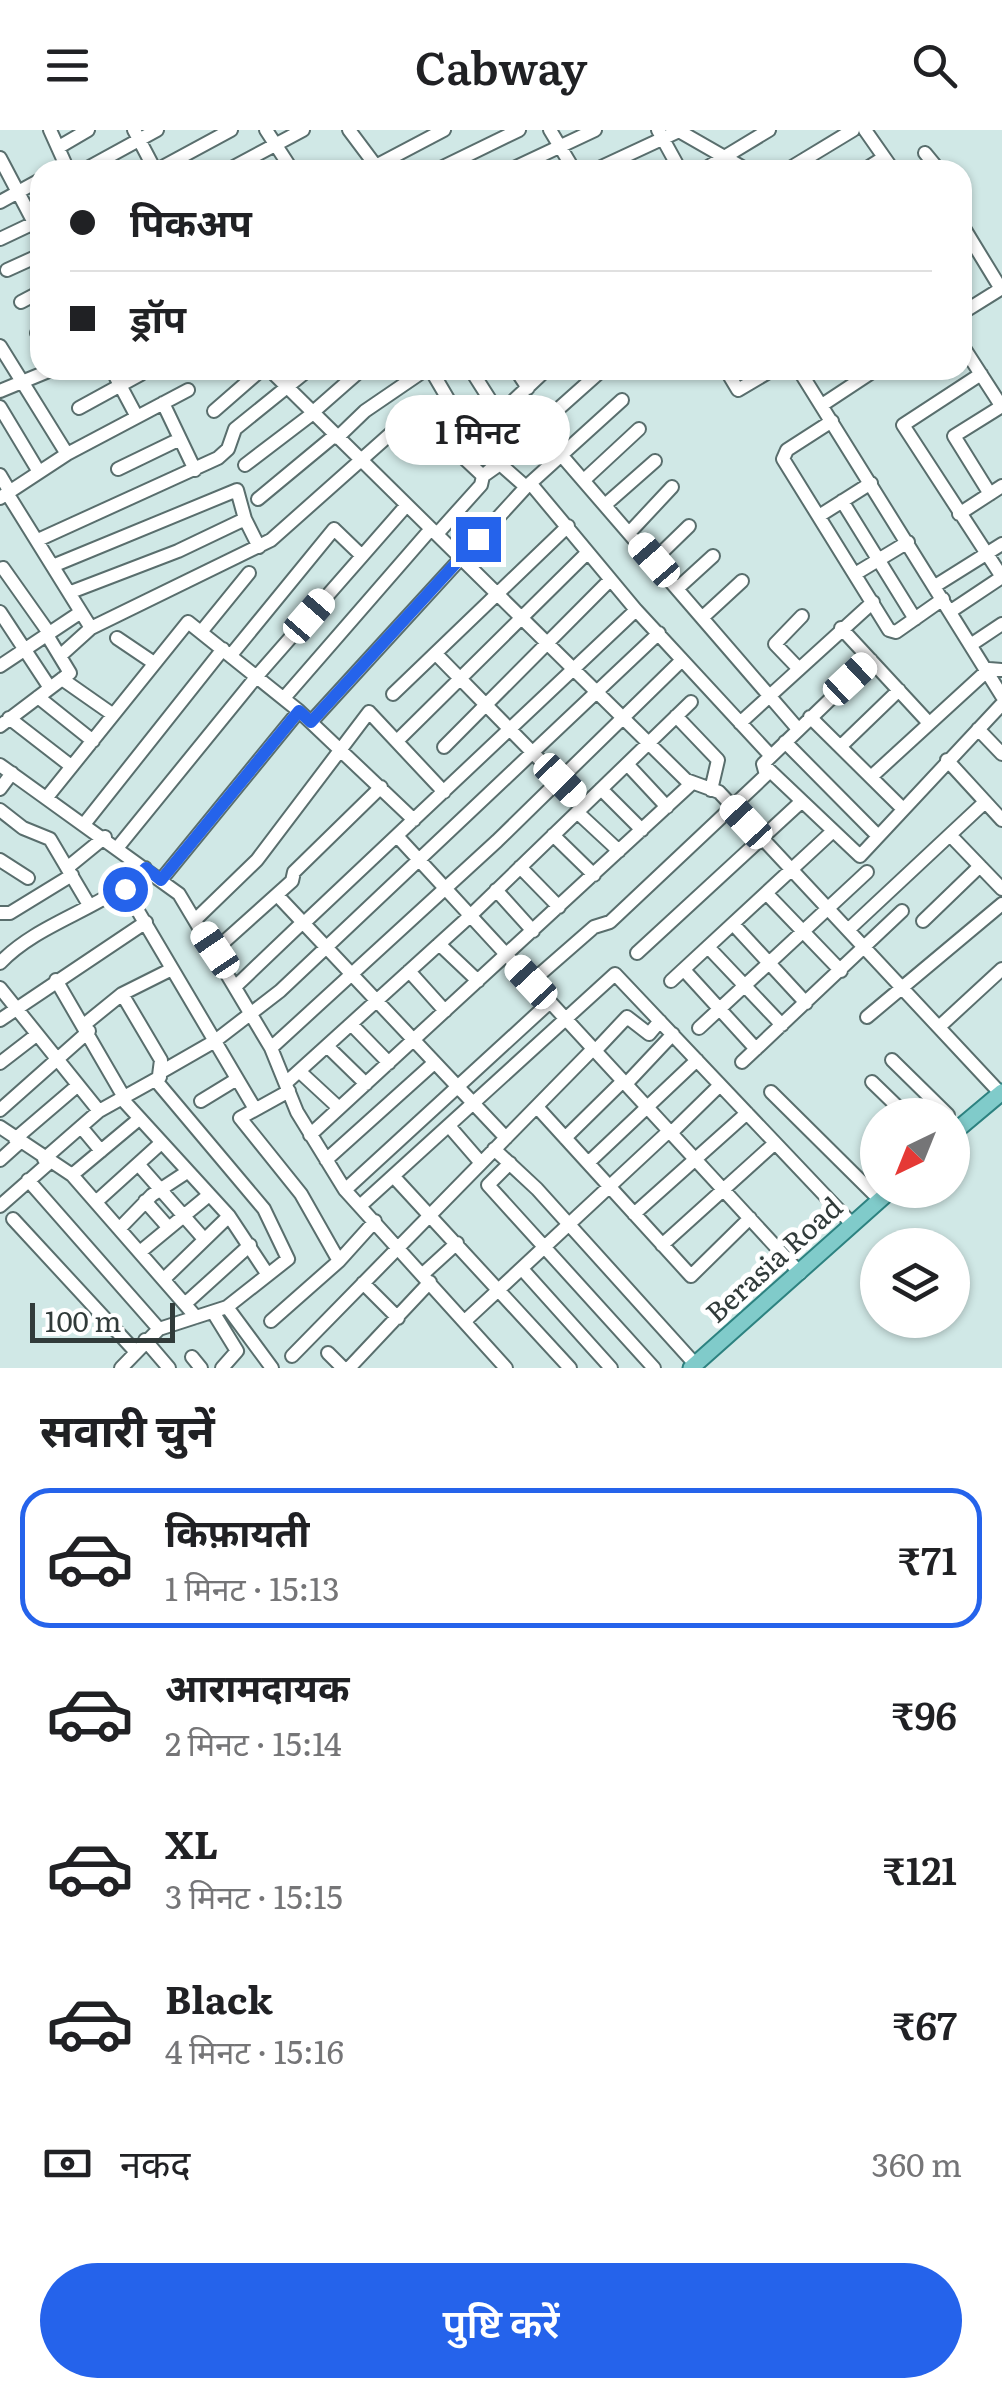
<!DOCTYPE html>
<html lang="hi">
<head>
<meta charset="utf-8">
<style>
  :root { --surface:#fff; --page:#f2f2f2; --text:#202124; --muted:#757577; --line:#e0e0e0; --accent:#2563eb }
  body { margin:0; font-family:Literata,"Noto Sans Devanagari",serif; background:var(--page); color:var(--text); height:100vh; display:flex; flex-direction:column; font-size:38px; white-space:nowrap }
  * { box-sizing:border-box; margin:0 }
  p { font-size:32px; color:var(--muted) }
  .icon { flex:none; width:55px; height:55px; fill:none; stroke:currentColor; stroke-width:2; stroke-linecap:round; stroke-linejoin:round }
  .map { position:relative; height:1238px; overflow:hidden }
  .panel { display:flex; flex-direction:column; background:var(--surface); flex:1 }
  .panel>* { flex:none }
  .top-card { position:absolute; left:30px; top:30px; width:942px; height:220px; border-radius:30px; box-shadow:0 2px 8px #0004; display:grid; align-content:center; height:220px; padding:0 40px; background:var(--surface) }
  .needle { width:65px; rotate:223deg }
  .tools { position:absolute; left:860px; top:968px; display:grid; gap:20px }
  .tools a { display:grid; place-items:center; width:110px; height:110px; border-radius:50%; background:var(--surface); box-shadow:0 2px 8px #0004; font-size:50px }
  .scale { position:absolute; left:30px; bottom:25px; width:145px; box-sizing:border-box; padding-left:10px; border:5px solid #313b3a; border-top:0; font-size:28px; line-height:35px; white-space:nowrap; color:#313b3a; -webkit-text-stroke:8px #fff; paint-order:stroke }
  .end { position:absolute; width:45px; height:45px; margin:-22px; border:12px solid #2563eb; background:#fff; box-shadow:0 0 0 5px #fff }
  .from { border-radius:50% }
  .bubble { position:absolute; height:70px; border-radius:35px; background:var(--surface); box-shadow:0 2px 8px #0004; font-size:32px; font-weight:600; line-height:70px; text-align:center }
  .car { position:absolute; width:30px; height:60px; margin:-30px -15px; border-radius:12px; box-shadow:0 0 8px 2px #0007; background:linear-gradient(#fff 24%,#345 0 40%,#fff 0 76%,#345 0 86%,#fff 0) }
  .top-card b { display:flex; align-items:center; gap:35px; height:95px; font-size:38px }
  .top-card b+b { border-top:2px solid var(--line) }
  .top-card i { width:25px; height:25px; background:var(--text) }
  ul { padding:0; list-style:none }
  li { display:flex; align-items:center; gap:30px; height:140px; margin:0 20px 15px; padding:0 20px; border:5px solid transparent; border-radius:30px }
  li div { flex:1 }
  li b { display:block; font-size:38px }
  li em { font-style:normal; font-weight:600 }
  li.on { border-color:var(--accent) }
  li>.icon { width:90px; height:90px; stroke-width:1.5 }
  h2 { padding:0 40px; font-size:45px; line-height:120px }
  .pay { display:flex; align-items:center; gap:25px; height:110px; padding:0 40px; font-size:38px }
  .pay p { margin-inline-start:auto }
  .primary-button { display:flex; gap:20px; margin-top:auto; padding:20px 40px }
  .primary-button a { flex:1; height:115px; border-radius:60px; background:var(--accent); color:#fff; font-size:40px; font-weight:600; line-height:115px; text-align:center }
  header { display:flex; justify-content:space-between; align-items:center; height:130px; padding:0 40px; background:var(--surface); font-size:45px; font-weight:600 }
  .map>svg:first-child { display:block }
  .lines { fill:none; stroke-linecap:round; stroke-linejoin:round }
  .minor-casing { stroke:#596e6d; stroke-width:16 }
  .major-casing { stroke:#2d8280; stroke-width:19 }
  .minor { stroke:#fff; stroke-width:12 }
  .major { stroke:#80cbca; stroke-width:15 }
  .route { stroke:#2563eb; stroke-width:12 }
  .labels { text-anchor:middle; stroke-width:10; stroke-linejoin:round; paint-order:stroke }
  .street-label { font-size:28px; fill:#313b3a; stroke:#fff }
</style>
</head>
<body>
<header><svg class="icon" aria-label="menu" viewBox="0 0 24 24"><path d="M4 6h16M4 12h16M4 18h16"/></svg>Cabway<svg class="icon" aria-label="search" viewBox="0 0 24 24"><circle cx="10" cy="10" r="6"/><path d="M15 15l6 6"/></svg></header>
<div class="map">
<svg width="1002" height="1238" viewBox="0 0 1002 1238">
  <rect width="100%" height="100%" fill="#d0e8e6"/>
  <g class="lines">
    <defs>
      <path id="minor" d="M50,0L68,40
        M134,0L155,40
        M266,0L292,40
        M349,0L376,36
        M550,0L574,40
        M658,0L680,40
        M865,0L893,40
        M679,1L747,40
        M59,17L88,0
        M925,23L939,40
        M0,28L40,104
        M439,39L519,0
        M84,40L157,0
        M157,40L231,0
        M228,40L303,0
        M368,40L444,0
        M510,40L595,0
        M595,40L681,0
        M703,40L769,0
        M787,40L853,0
        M864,40L883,28
        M0,72L40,50
        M962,95L1001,159
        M0,109L38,91
        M7,140L40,125
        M21,172L40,162
        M962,183L1002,158
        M37,203L40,202
        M962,215L1002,277
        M0,216L67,324
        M112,240L137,287
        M270,240L686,650L719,662L1001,964
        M431,240L472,310
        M471,240L499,284
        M516,240L528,258
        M726,240L738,260L772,240
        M799,240L1002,566
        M981,244L903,295L1002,447
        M0,261L51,240
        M163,273L195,340
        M822,275L875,240
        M0,277L39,342
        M79,278L141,244
        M214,281L261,240
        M312,283L361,240
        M417,284L483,346L500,334L526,357
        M832,291L787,320L783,329L889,500L896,502L943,469
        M537,297L798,599
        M337,308L365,281L425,240
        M458,323L546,240
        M245,335L312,284
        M118,339L180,309
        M0,345L10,362
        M584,350L639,299
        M531,354L636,480L771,626
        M7,363L81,482
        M990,364L954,306L1002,276
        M0,368L67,324L188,260
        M258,369L334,306
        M842,371L915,489
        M605,375L655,331
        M959,384L1002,356
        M819,386L871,353
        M630,402L672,357
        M437,404L481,355L483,346L602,240
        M38,410L218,328L228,319L235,299L308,240
        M654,430L689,396
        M55,435L237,360L245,389
        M3,438L49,503
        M855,444L908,412
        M935,456L1002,414
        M679,457L713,426
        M71,462L178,421L245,389L259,417
        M951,481L1002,447
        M0,482L50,558
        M703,487L742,451
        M841,498L928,592
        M201,502L249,443
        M117,508L154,533
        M972,514L1002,494
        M436,524L584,675
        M231,525L334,399L361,425
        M60,526L91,498
        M0,536L81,482L91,498L271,410L397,298L445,268
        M799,539L775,514L802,486
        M62,549L112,584
        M393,564L568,396
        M38,567L93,611
        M284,568L430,400
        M676,586L718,630L711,660
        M810,587L903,679
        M9,588L71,636
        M311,592L526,357L622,270
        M740,593L873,472
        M0,596L70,543L47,505
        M978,599L1002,624
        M397,611L587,423
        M785,612L878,706
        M841,616L899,560
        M444,617L610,450
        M947,630L1002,690
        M627,634L667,677
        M0,635L179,764L271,918L297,982L345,1060L506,1238
        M765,636L860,726L1002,574
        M871,647L989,539L1002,540
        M0,659L12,643
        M601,659L642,700
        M48,666L188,492L299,581L414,690
        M0,680L23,698L50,709L89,775
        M577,682L619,721
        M85,693L223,519
        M553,705L594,745
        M397,706L800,1143
        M951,706L1002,759
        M118,717L257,546L405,377
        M0,730L28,748
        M520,737L559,777
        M67,738L105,707
        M161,750L299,581
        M125,759L255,979
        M496,760L533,801
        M766,763L841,841
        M277,765L506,1008
        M0,783H10L72,745
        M195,790L257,730L369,582L444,662
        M923,791L980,736
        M304,793L636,480
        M733,794L806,873
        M848,800L985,672
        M439,814L478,851
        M708,817L782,895
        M215,820L292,751L294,742L381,657
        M637,823L802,671
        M0,833C40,791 105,779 145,738
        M684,840L756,919
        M409,841L445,881
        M56,850L125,969
        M671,851L833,701
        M531,852L594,797L610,792L766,645L763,634L871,530
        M236,856L303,792
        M0,858L99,981
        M867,887L1002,774
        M0,890L146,792
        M85,894L122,864L172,839
        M351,894L389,933
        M939,897L1002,839
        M699,898L867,742
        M327,916L366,954
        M271,918L497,711L682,530
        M595,921L627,887L649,904L660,891
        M892,930L948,985
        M742,932L902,781
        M0,933L35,906
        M299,941L339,978
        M161,942L215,911L280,861L659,503
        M288,951L470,786L691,572
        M872,952L906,985
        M626,954L673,904
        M289,961L240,988L301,1064L339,1131
        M771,962L880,1070
        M123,970L229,1086L266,1142
        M201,971L237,949
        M537,977L691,1146L750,1088
        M0,980L89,901
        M449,996L481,1033
        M0,997L72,1045L196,1187
        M81,997L101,1021
        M671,1003L720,955
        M310,1005L691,654
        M565,1008L623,951
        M15,1009L77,956
        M494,1019L537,1059L695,1234
        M44,1029L99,981L160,947
        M0,1030L20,1012
        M326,1030L434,933
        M510,1033L488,1055L654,1238
        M588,1033L697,930
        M138,1034L204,1109
        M72,1045L139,989
        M394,1047L570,1238
        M28,1050L159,1199
        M345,1060L550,872
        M97,1071L160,1014
        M145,1071L168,1097
        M0,1076L50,1032
        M360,1076L615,844L852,1094
        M634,1084L747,983
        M13,1089L135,1221
        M120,1098L152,1065L187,1042
        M662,1115L775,1013
        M140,1122L209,1065
        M522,1139L611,1238
        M423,1144L457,1113
        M164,1149L229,1086
        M363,1153L398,1188
        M186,1173L250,1115
        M227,1177L272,1238
        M213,1182L237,1221L222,1238
        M271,1191L339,1131L375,1091
        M465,1191L669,1001
        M145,1210L169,1238
        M328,1223L343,1238
        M292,1226L593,919
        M192,1227L201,1238
        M121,1238L159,1199L227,1177L288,1129L264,1079L158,953L161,930L122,864
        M349,1238L430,1152"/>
      <path id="major" d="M952,1004L1002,962
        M691,1238L891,1060"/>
    </defs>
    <use href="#minor" class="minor-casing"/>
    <use href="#major" class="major-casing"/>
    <use href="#minor" class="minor"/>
    <use href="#major" class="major"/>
  </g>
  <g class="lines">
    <path class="route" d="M125,759L146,738L161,750L299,581L311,592L478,409"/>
  </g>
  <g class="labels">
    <g class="street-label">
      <text transform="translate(774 1130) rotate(-42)" y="10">Berasia Road</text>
    </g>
  </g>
</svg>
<div class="tools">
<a><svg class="needle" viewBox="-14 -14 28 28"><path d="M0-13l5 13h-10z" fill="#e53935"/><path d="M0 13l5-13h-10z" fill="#757577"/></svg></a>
<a><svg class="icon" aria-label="layers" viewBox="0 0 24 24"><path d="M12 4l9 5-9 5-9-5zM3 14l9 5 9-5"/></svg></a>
</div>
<div class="scale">100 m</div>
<i class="end from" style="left:125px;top:759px"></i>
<i class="end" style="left:478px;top:409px"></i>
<div class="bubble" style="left:385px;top:265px;width:185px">1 मिनट</div>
<i class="car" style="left:654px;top:430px;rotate:319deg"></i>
<i class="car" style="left:309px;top:486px;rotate:41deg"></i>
<i class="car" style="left:850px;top:549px;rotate:47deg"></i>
<i class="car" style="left:560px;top:650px;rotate:136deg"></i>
<i class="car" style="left:746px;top:692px;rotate:317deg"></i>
<i class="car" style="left:215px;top:820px;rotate:326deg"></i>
<i class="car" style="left:531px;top:852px;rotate:317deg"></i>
<div class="top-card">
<b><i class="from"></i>पिकअप</b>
<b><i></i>ड्रॉप</b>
</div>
</div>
<section class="panel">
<h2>सवारी चुनें</h2>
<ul>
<li class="on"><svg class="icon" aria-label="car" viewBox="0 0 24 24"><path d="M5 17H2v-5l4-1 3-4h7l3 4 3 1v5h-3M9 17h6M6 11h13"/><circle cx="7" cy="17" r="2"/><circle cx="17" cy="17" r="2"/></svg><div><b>किफ़ायती</b><p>1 मिनट · 15:13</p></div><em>₹71</em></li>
<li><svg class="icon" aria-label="car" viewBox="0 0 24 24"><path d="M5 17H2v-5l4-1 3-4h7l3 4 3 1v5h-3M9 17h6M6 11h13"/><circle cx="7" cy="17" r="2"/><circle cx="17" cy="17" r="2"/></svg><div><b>आरामदायक</b><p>2 मिनट · 15:14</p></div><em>₹96</em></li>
<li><svg class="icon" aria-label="car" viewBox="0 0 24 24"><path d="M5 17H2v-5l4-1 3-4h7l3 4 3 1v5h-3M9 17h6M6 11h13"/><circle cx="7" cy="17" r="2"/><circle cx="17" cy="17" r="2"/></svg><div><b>XL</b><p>3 मिनट · 15:15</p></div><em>₹121</em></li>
<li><svg class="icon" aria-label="car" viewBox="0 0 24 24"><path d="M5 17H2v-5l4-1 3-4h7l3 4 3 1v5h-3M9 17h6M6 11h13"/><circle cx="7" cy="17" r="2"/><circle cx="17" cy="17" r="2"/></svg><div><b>Black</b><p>4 मिनट · 15:16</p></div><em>₹67</em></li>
</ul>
<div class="pay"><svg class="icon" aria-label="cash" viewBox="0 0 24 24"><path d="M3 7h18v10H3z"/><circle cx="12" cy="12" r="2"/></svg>नकद<p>360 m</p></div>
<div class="primary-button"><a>पुष्टि करें</a></div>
</section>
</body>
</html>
